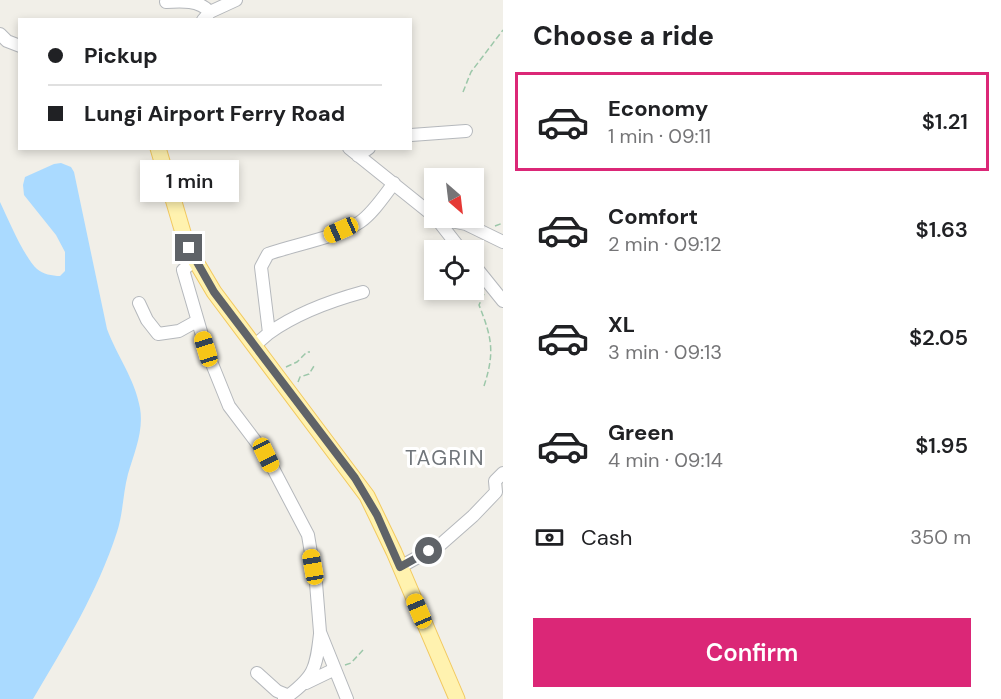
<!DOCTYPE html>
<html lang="en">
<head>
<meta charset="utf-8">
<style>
  :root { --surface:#fff; --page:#f6f6f6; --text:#202124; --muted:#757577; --line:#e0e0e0; --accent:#db2777 }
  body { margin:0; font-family:"DM Sans",sans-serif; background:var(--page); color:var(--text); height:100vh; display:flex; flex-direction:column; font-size:22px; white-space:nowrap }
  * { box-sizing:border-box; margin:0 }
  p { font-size:20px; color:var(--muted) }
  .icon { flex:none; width:33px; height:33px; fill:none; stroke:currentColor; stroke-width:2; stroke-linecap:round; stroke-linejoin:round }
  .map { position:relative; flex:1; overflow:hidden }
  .sheet { display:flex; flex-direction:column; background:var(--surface); width:498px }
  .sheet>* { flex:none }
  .banner { position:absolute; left:18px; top:18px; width:394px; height:132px; border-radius:0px; box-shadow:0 3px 9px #0003; display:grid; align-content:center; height:132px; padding:0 30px; background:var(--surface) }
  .needle { width:39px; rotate:152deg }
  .buttons { position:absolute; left:424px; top:168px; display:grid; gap:12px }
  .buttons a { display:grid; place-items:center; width:60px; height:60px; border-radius:0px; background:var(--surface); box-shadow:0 3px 9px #0003; font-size:30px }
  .end { position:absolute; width:27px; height:27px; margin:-14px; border:8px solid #5f6368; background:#fff; box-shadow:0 0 0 3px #fff }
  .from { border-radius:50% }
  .bubble { position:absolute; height:42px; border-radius:0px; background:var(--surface); box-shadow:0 3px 9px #0003; font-size:20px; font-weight:600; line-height:42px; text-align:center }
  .car { position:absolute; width:18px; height:36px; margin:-18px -9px; border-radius:8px; box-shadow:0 0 4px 2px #0007; background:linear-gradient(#f5c518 24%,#345 0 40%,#f5c518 0 76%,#345 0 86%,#f5c518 0) }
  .banner b { display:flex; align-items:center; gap:21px; height:57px; font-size:22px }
  .banner b+b { border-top:2px solid var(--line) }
  .banner i { width:15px; height:15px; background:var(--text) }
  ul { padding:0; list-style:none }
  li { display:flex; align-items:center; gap:18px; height:99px; margin:0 12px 9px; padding:0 18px; border:3px solid transparent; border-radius:0px }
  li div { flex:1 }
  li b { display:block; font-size:22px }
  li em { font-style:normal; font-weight:600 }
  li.on { border-color:var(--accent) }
  li>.icon { width:54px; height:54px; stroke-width:1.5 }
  h2 { padding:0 30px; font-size:27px; line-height:72px }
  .pay { display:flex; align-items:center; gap:15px; height:66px; padding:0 30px; font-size:22px }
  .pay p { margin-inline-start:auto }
  .primary-button { display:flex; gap:12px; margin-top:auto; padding:12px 30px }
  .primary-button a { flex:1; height:69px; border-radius:0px; background:var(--accent); color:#fff; font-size:24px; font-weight:600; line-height:69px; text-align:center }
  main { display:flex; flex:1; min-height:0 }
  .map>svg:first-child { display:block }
  .water { fill:#aadaff }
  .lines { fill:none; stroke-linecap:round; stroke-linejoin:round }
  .minor-casing { stroke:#b5b8bc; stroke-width:14 }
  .major-casing { stroke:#f2c960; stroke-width:17 }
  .path { stroke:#9cc7a9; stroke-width:1.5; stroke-dasharray:6 3; stroke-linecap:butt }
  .minor { stroke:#fff; stroke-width:12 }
  .major { stroke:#fff2af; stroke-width:15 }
  .route { stroke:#5f6368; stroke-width:8 }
  .labels { text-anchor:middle; stroke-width:6; stroke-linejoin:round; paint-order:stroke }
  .quarter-label { font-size:21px; letter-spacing:1.5px; fill:#70757a; stroke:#fff }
</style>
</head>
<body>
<main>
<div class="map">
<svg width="503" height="699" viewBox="0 0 503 699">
  <rect width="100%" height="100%" fill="#f1efe8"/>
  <path class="water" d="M61,163L71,167L74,172L107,329C117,356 135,379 140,408C144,431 134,453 128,474C123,493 123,514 117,532C98,591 64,647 33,699H0V202C8,219 24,257 37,269C43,274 52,276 60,276L65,271V252L56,235L24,195L23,185L25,177L54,164Z"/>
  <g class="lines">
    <defs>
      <path id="minor" d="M166,2C182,1 199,0 210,12
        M203,20L210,12L236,0
        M0,34L7,41L20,46
        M411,135L466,131
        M349,148L435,217
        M358,156L369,148
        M436,218L466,224L503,242
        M436,218L461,250
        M195,260L183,270L206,349L229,406L266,455L308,535L316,583L320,632L347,699
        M474,265L503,301
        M139,303L147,320L158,334L179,331L197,321
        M269,333C297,313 330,301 363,292
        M254,346L269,333L261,267L268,254C296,244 336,238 360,222C373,213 384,196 394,183
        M400,567L440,545L473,516L496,492L495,481L503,473
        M257,673L277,691L289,696
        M306,683L335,669
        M284,699C314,677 316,670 320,634"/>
      <path id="major" d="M158,148L184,236L195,260L214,292L367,496L394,552L457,699"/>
    </defs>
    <use href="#minor" class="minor-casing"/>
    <use href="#major" class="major-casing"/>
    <path class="path" d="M463,92L471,72L503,30
      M495,226L503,223
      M425,285L435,286
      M474,285L479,286
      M484,294L479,305C492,338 495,352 484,386
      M286,367L297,362L307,352H310
      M298,382L300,377L309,374L314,366
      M345,665L351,663L363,650"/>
    <use href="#minor" class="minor"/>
    <use href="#major" class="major"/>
  </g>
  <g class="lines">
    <path class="route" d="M189,248L214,292L355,478L377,515L400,567L429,551"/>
  </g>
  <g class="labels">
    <g class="quarter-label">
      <text x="445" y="465">TAGRIN</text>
    </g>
  </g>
</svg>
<div class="buttons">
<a><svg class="needle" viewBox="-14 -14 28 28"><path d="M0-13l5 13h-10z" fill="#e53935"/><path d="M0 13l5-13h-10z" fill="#757577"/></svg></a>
<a><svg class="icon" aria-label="locate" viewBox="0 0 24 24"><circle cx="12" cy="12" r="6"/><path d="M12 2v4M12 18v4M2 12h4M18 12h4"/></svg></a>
</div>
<i class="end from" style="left:429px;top:551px"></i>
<i class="end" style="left:189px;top:248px"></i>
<div class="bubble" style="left:140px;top:160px;width:99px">1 min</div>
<i class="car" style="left:341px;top:230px;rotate:246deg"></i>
<i class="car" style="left:206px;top:349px;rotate:343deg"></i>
<i class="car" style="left:266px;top:455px;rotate:154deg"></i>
<i class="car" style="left:313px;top:567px;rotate:350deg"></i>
<i class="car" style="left:419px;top:611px;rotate:337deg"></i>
<div class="banner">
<b><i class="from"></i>Pickup</b>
<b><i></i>Lungi Airport Ferry Road</b>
</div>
</div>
<section class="sheet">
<h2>Choose a ride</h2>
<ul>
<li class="on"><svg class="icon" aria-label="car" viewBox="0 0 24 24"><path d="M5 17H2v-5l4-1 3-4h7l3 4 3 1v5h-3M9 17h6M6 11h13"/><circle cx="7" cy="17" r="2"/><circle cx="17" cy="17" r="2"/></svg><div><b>Economy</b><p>1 min · 09:11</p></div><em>$1.21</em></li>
<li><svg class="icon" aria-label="car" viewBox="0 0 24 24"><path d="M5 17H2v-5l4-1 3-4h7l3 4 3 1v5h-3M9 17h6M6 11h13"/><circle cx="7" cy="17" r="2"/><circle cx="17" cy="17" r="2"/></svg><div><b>Comfort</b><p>2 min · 09:12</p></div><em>$1.63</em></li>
<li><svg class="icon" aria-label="car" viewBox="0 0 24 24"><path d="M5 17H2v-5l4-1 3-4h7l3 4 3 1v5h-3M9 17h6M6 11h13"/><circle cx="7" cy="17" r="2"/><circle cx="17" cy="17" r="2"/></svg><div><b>XL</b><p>3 min · 09:13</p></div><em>$2.05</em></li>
<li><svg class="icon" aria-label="car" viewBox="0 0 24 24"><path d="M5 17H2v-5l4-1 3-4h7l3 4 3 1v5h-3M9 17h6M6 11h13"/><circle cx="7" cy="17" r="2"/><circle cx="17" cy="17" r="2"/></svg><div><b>Green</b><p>4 min · 09:14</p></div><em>$1.95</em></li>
</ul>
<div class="pay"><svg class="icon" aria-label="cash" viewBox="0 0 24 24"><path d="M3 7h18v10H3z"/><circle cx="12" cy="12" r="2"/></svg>Cash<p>350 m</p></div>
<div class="primary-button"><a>Confirm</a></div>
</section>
</main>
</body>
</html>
